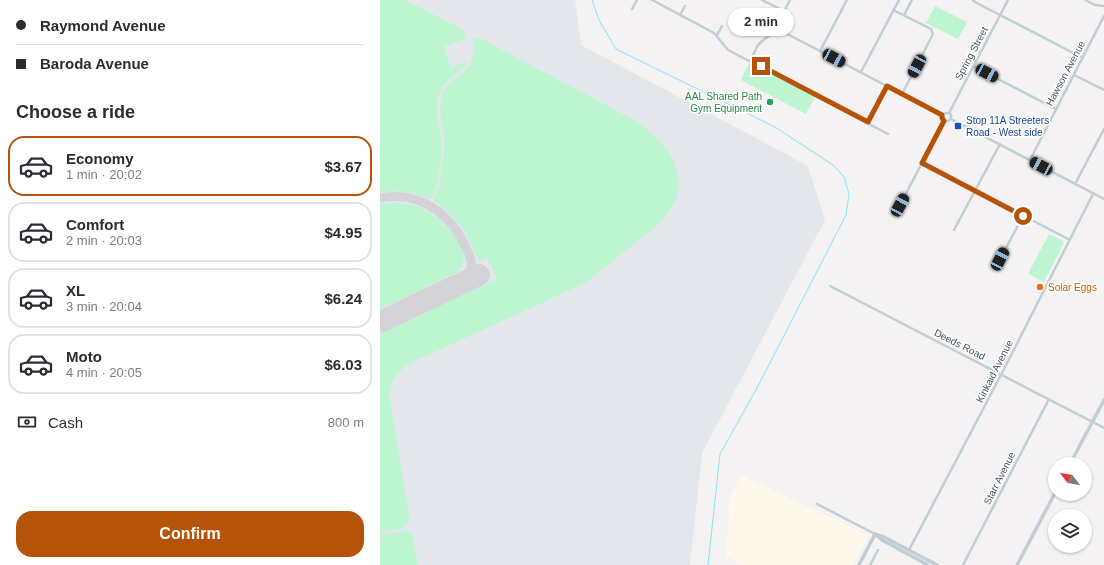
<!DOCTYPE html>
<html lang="en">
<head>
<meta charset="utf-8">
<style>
  :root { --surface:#fff; --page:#f2f2f3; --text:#2b2b33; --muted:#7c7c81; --line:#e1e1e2; --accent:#b45309 }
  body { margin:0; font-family:Helvetica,sans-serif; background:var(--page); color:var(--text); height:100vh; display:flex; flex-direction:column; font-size:15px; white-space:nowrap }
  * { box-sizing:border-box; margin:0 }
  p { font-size:13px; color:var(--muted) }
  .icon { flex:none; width:22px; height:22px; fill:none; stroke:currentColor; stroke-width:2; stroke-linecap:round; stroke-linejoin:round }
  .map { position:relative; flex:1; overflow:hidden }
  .details { display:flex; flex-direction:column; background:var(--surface); width:380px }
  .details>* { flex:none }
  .top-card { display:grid; align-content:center; height:88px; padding:0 16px; background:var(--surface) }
  .needle { width:26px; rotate:301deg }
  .tools { position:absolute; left:668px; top:457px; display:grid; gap:8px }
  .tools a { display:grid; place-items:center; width:44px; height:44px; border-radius:50%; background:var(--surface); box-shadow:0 1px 3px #0004; font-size:20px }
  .end { position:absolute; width:18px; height:18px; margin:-9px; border:5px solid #b45309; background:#fff; box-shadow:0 0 0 2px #fff }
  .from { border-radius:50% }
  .bubble { position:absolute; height:28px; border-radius:14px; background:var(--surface); box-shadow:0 1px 3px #0004; font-size:13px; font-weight:600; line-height:28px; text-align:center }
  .car { position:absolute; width:12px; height:24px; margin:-12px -6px; border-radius:5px; box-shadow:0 0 3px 1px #0007; background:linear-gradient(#222 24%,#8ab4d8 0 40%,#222 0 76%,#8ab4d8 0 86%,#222 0) }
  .top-card b { display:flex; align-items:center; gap:14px; height:38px; font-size:15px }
  .top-card b+b { border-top:1px solid var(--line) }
  .top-card i { width:10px; height:10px; background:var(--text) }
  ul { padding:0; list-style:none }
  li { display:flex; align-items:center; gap:12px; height:60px; margin:0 8px 6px; padding:0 8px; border:2px solid var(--line); border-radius:16px }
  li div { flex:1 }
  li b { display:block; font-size:15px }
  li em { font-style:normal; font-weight:600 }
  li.selected { border-color:var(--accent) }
  li>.icon { width:36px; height:36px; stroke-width:1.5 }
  h2 { padding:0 16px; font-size:18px; line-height:48px }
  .pay { display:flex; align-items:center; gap:10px; height:44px; padding:0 16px; font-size:15px }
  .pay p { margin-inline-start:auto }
  .button { display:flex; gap:8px; margin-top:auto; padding:8px 16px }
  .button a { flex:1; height:46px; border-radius:16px; background:var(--accent); color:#fff; font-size:16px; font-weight:600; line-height:46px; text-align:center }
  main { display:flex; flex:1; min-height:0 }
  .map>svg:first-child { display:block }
  .commercial { fill:#fef8ec }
  .airport { fill:#e3e6ea }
  .green { fill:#bdf5d0 }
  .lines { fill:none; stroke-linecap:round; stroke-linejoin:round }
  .stream { stroke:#85e4f7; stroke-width:1 }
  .taxiway { stroke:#d4d4d8; stroke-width:9 }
  .runway { stroke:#d4d4d8; stroke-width:22 }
  .minor { stroke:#c1cdd5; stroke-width:2.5 }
  .tertiary { stroke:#c1cdd5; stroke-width:3.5 }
  .route { stroke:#b45309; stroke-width:5 }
  .leisure-dot { fill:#2e9e5b; stroke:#fff; stroke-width:1.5 }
  .transit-dot { fill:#1a4fb4; stroke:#fff; stroke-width:1.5 }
  .food-dot { fill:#e8710a; stroke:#fff; stroke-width:1.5 }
  .labels { text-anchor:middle; stroke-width:3; stroke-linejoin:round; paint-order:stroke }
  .street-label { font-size:10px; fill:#475662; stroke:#fff }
  .leisure-label { font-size:10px; fill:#27864d; stroke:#fff; text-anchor:end }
  .transit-label { font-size:10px; fill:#164399; stroke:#fff; text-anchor:start }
  .food-label { font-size:10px; fill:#c56008; stroke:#fff; text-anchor:start }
</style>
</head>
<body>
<main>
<section class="details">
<div class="top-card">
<b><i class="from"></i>Raymond Avenue</b>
<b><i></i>Baroda Avenue</b>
</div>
<h2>Choose a ride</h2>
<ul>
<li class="selected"><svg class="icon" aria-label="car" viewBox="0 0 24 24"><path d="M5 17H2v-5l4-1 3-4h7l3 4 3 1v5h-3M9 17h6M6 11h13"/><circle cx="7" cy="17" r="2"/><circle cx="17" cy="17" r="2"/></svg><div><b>Economy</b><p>1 min · 20:02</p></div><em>$3.67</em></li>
<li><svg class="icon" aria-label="car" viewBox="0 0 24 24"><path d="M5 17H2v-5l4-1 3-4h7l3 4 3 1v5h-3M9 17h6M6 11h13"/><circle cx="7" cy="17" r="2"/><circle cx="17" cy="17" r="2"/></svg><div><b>Comfort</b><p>2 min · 20:03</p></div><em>$4.95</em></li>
<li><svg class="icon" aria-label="car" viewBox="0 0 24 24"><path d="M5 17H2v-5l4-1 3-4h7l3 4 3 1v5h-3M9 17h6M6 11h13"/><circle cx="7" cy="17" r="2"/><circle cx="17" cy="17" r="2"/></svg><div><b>XL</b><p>3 min · 20:04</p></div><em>$6.24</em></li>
<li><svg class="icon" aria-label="car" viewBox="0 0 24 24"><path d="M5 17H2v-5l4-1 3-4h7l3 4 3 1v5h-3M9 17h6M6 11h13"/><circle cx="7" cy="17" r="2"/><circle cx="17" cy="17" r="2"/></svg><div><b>Moto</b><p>4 min · 20:05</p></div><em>$6.03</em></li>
</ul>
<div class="pay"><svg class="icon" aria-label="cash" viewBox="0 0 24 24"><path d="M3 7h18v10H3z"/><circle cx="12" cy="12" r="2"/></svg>Cash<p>800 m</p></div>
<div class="button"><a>Confirm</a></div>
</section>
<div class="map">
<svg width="724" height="565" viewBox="0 0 724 565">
  <rect width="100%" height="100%" fill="#f4f2f2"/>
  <path class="commercial" d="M361,475L489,536L474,565H362L346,556L350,497Z"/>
  <path class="airport" d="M0,0H195L201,45L428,166L445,220L322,453L310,565H0Z"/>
  <path class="green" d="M0,0H25L82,29L87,38L64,47L71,68L88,61L85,65C77,74 65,81 60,92C53,110 61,127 62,145C62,159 58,187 51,199C33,192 19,190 0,192Z
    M555,6L587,22L578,39L546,23Z
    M94,38H100L258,122C290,146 317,182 283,219C275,228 264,235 255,243C238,257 222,270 205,283L52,353C29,364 15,367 9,394L29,518V523L20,529L0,532V334L117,279L107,257L99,261C87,234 81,219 55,202L54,199L59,186L65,143L60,112L61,99L63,92L66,87L88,68L92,60L94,54L93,41Z
    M370,61L436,95L426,114L361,80Z
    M11,203C23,203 36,205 47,211C63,219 98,255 77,272L0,309V204Z
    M669,234L683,241L684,243L664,282L648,274Z
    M26,531L30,532L32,535L38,565H0V535Z"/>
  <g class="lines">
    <path class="stream" d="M212,0L219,20L236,49L395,127L453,165L464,177L469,194L466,215L377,388L340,454L328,565"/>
    <path class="taxiway" d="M0,198C11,196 26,196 37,200C61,209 76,225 86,248C89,254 93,261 91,268C90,275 86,279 81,283"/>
    <path class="runway" d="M0,322L99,275"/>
    <path class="minor" d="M272,0L334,33L348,50L508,134
      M382,0L404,11
      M593,0L595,2L703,58
      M705,0L715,5L724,6
      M252,9L257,0
      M513,10L551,29L553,34L522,94
      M300,15L305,6
      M524,15L532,0
      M396,28L562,115
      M337,35L342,26
      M440,51L467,0
      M370,61L378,45L382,41L393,33L410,0
      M593,66L676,109
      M481,72L519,0
      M694,75L724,90
      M569,113L628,0
      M562,115L565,113H569L571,115V119
      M562,115V118L564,121H568L571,119
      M571,119L724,199
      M488,122L507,86
      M650,160L724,16
      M542,163L690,240
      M695,184L724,129
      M520,205L564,121
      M574,230L620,144
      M620,259L643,216
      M450,286L724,428
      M437,504L495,534
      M529,550L621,375L713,194
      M490,565L498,550
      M583,565L669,399"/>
    <path class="tertiary" d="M690,464L724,400
      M495,534L504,537L557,565
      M496,535L502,540L548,565
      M479,565L495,534
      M637,565L675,493"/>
  </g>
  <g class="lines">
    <path class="route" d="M381,66L488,122L507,86L562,115V118L564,121L542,163L643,216"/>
  </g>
  <circle class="leisure-dot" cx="390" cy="102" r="4"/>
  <rect class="transit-dot" x="574" y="122" width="8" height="8" rx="2"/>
  <circle class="food-dot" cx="660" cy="287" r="4"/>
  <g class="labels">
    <g class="street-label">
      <text transform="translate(591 53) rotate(-62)" y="4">Spring Street</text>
      <text transform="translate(685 73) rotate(-62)" y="4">Hawson Avenue</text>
      <text transform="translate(580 344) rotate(27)" y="4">Deeds Road</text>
      <text transform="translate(614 371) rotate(-63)" y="4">Kinkaid Avenue</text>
      <text transform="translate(619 478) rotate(-63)" y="4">Starr Avenue</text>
    </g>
    <g class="leisure-label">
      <text x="382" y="100">AAL Shared Path<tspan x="382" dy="12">Gym Equipment</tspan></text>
    </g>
    <g class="transit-label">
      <text x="586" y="124">Stop 11A Streeters<tspan x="586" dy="12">Road - West side</tspan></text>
    </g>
    <g class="food-label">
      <text x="668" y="291">Solar Eggs</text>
    </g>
  </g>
</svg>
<div class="tools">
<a><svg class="needle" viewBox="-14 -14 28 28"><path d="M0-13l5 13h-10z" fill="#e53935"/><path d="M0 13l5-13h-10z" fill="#7c7c81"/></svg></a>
<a><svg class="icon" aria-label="layers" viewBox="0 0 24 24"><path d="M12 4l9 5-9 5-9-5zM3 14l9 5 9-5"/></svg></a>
</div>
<i class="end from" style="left:643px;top:216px"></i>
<i class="end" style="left:381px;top:66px"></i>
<div class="bubble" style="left:348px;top:8px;width:66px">2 min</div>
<i class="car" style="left:454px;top:58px;rotate:118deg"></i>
<i class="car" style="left:537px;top:66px;rotate:208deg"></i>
<i class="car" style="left:607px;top:73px;rotate:118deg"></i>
<i class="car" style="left:661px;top:166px;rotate:298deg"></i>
<i class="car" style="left:520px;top:205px;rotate:28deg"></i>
<i class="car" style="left:620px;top:259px;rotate:27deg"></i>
</div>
</main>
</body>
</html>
